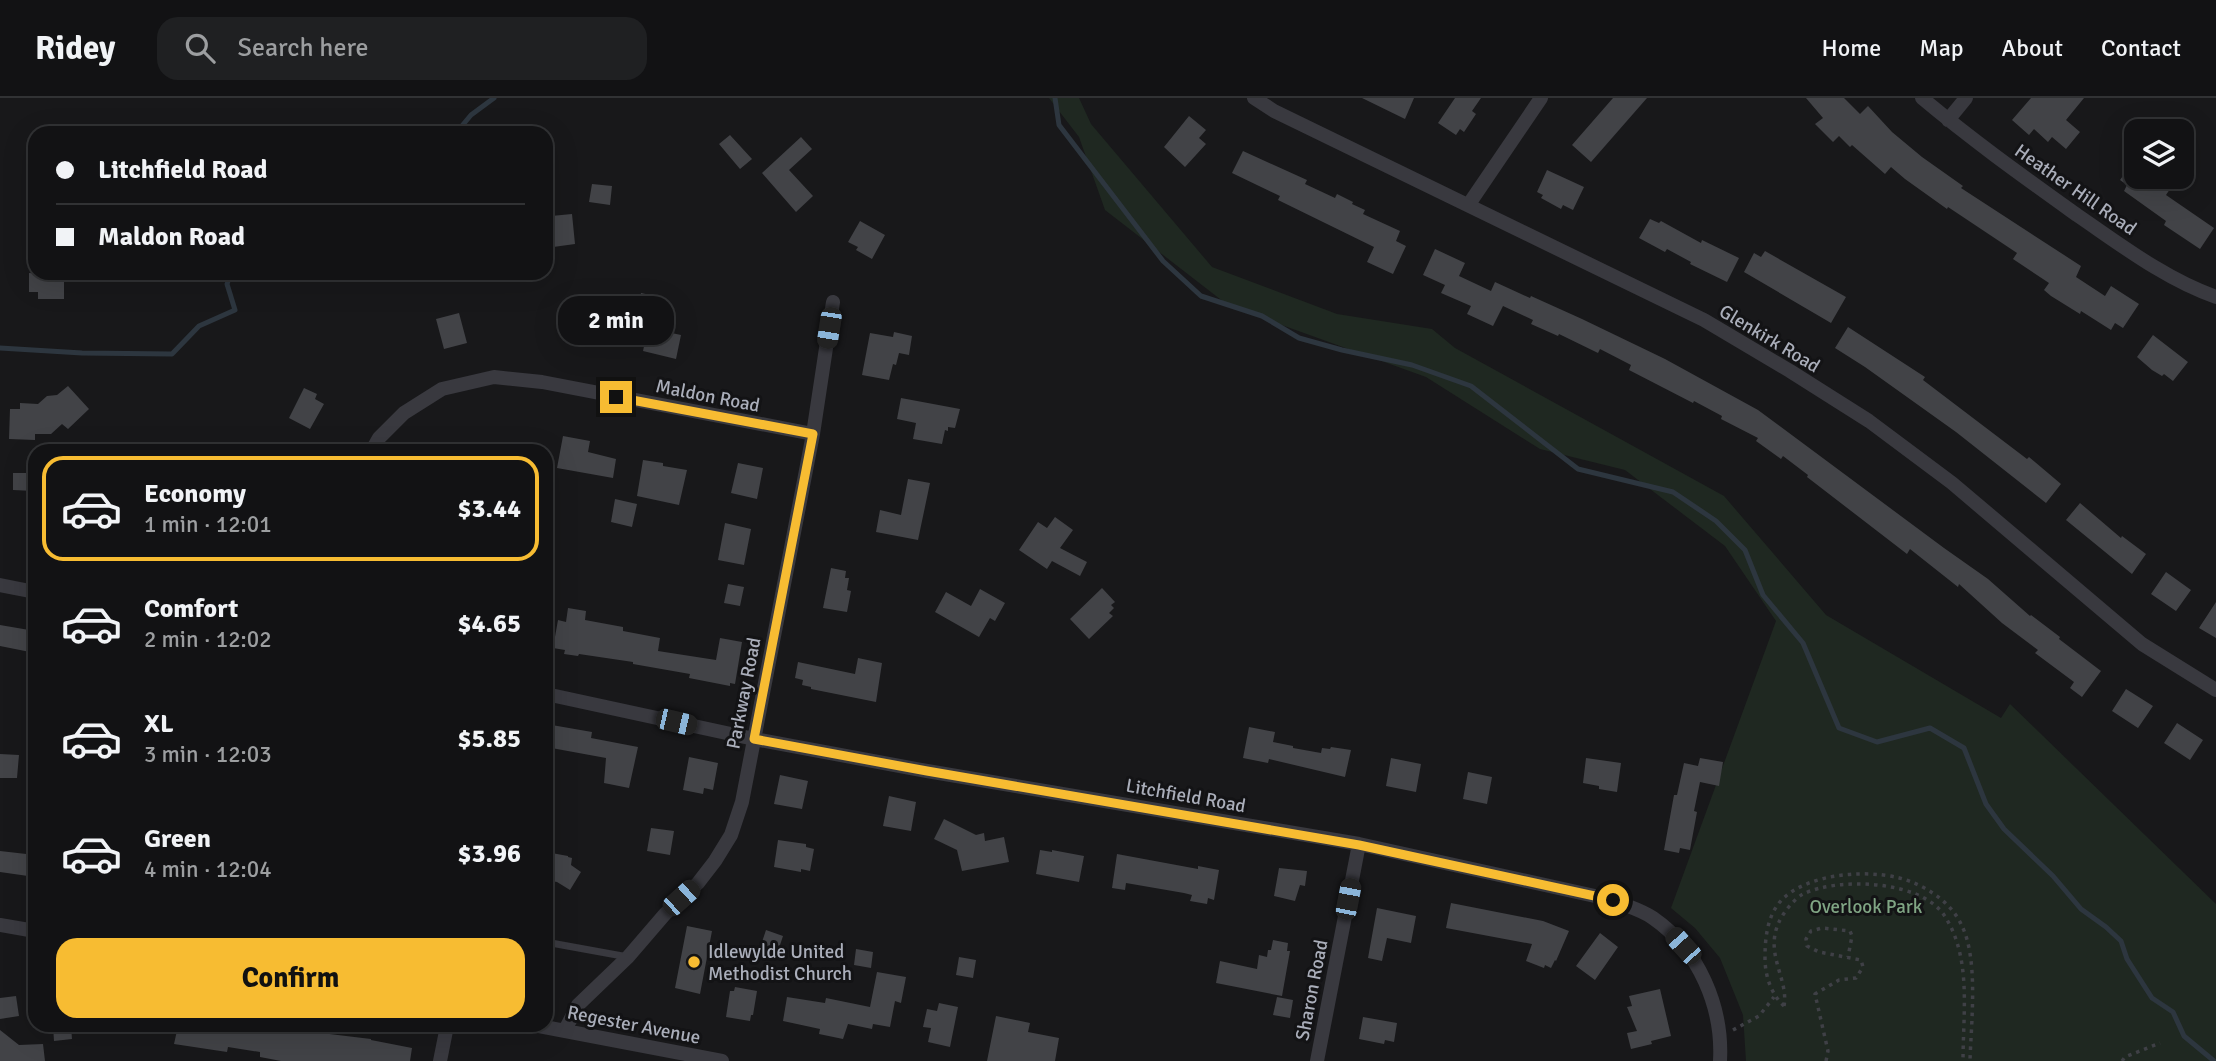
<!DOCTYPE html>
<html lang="en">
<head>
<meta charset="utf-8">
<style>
  :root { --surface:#121214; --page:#1f2022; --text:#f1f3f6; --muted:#9c9ea0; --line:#313234; --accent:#f7bc32 }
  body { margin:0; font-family:Signika,sans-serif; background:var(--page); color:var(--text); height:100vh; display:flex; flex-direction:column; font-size:26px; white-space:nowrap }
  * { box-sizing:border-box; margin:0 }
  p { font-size:23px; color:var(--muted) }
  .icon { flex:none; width:38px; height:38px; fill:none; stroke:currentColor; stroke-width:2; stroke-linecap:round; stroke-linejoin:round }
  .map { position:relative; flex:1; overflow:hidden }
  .side { position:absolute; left:28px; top:346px; width:525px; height:588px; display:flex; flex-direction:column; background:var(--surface); border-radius:21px; box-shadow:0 7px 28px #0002,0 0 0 2px var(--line) }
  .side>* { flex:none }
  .hud { position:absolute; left:28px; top:28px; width:525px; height:154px; border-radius:21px; box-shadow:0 7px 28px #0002,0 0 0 2px var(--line); display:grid; align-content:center; height:154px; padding:0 28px; background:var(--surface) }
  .fabs { position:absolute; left:2124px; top:21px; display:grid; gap:14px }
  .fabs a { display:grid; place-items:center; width:70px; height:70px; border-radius:14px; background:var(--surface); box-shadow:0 7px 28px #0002,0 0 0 2px var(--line); font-size:35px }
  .end { position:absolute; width:32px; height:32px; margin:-16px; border:9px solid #f7bc32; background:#111; box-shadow:0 0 0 4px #111 }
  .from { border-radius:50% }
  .bubble { position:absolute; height:49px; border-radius:21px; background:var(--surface); box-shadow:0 7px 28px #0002,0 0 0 2px var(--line); font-size:23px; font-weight:700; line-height:49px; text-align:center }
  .car { position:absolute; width:21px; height:42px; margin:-21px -10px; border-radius:9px; box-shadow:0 0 5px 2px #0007; background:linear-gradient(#222 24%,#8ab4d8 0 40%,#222 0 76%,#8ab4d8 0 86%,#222 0) }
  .hud b { display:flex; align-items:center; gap:24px; height:66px; font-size:26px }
  .hud b+b { border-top:2px solid var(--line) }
  .hud i { width:18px; height:18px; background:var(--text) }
  ul { padding:12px 0 0; list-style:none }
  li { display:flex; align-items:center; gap:21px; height:105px; margin:0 14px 10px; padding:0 14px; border:4px solid transparent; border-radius:21px }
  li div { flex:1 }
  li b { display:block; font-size:26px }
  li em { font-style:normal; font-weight:700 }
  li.active { border-color:var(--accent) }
  li>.icon { width:63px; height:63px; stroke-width:1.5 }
  .button { display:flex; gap:14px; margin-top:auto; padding:14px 28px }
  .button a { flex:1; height:80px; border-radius:21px; background:var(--accent); color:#111; font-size:28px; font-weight:700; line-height:80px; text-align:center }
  header { display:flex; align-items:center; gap:42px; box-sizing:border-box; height:98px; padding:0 35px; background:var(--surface); border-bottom:2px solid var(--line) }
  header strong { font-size:33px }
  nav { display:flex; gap:38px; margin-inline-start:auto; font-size:24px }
  .search { width:490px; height:63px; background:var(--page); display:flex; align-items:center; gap:18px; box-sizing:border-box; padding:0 24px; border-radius:21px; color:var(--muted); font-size:26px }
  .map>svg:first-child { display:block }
  .green { fill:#1f2821 }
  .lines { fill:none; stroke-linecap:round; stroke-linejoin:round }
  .stream { stroke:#2d363f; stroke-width:5 }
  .building { fill:#424347 }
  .path { stroke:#3f4046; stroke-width:3.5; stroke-dasharray:3.5 5; stroke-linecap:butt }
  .service { stroke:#39393f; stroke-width:7 }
  .minor { stroke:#39393f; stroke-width:14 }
  .route { stroke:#f7bc32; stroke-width:9 }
  .poi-dot { fill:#f7bc32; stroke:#131315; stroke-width:2.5 }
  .labels { text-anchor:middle; stroke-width:6; stroke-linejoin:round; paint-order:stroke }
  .street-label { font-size:19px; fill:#aaaeba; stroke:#131315 }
  .park-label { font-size:19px; fill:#80a584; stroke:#131315 }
  .poi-label { font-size:19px; fill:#aaaeba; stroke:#131315; text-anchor:start }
</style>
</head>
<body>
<header>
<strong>Ridey</strong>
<div class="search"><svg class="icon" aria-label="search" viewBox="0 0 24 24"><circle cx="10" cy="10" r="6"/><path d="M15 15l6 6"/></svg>Search here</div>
<nav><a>Home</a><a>Map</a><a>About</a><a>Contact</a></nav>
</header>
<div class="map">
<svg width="2216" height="963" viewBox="0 0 2216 963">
  <rect width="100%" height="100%" fill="#18181a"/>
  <path class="green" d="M1049,0H1079L1091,26L1212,169L1337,216L1432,231L1455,250L1724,398L1826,517L2001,620L2010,606L2216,806V963H1746L1743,917L1720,860L1695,830L1671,810L1776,523L1725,448L1625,372L1540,351L1426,279L1229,208L1105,112L1079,39Z"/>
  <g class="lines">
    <path class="stream" d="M1055,0L1059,27L1163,163L1201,198L1262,218L1299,240L1342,252L1412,267L1471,288L1578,371L1673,394L1716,423L1745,452L1763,497L1803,545L1839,630L1877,644L1930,630L1964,650L1986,706L2004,731L2053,778L2081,811L2106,829L2121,843L2127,861L2152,900L2173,914L2184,938L2214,963
      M456,35L471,17L494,0
      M0,250L82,255L172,256L199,228L235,212L227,186L231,175"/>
  </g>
  <path class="building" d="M1362,0H1414L1405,21Z
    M1455,0H1481L1472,13L1476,16L1464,34L1460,31L1456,37L1438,25Z
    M1613,0H1647L1591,64L1572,47Z
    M1806,0H1844L1860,16L1868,8L1892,34L1922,59L1963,88L1961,90L2081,168L2076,179L2105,198L2111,188L2139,206L2123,230L2115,225L2111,232L2081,213L2080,216L2051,198L2044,192L2049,185L2013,161L2017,155L1948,109L1947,111L1905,81L1891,69L1885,76L1852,47L1850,49L1839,38L1833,44L1815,26L1823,20Z
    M2031,0H2084L2066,22L2080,34L2066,51L2052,39L2048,44L2034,31L2029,37L2012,22Z
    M1189,18L1206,32L1199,40L1206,46L1185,69L1164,49Z
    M730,37L752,61L740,71L719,46Z
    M801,39L812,51L789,72L813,98L796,114L762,75Z
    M1243,53L1307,82L1305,86L1335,100L1337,96L1353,104L1352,106L1365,112L1363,116L1400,133L1396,143L1406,148L1393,176L1367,164L1374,149L1278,102L1280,98L1232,75Z
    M2137,58V79H2152L2170,91L2166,97L2214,130L2200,151L2164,127L2166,123L2124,93L2127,87L2120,82Z
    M1547,72L1584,89L1573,112L1563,107L1561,111L1541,100L1543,97L1537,94Z
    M592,86L612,88L610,107L589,104Z
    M572,116L575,146L546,150V130H552L551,118Z
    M1650,121L1659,125L1661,123L1701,145L1702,142L1739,160L1727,184L1690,166L1691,164L1667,151L1665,154L1639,140Z
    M860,123L885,137L872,161L856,152L858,149L848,144Z
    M1435,151L1465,165L1459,178L1491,193L1495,184L1530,200L1531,198L1582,221L1665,261L1758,312L1944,450L1988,481L2030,518L2031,517L2060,539L2059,541L2101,573L2082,599L2070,590L2074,584L2035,555L2038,552L2002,525L1959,486L1958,489L1910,451L1907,456L1807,379L1808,377L1783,358L1781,361L1756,343L1758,340L1721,321L1722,318L1694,303L1693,305L1629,272L1631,267L1600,251L1598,255L1559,236L1558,238L1531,226L1533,222L1503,208L1493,228L1467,216L1471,208L1441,195L1445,187L1423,177Z
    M1765,153L1846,199L1831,225L1744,174L1754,155L1761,159Z
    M29,175L64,177V201H38V194H29Z
    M641,195L659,199L656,216L638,212Z
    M459,215L467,245L444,251L436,221Z
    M1848,229L1925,279L1923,282L2027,361L2029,359L2061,386L2046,405L1956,334L1865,269L1835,250Z
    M648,230L681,237L676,261L643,253Z
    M894,234L912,238L909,257L899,255L896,267L893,266L889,282L862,277L870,235L893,239Z
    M2153,237L2188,264L2173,283L2164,276L2162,278L2152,272L2137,259Z
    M68,288L89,311L68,331L62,326L51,336H35V342L9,341L10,311H20V305L38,306L47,298L57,297Z
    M304,290L317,296L315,301L324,306L310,331L289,320Z
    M901,300L960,311L955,330L948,329V333L945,332L942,346L913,341L916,325L897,321Z
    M563,338L590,343L588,354L616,361L613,380L557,370Z
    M643,362L663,365V368L687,372L679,407L637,398Z
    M738,365L763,370L757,401L731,395Z
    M13,375H35L34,393L13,392Z
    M908,381L930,385L918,442L876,434L880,412L901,417Z
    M615,401L637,406L632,429L611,424Z
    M2080,405L2121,440L2122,438L2146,456L2132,476L2066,422Z
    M1055,419L1073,432L1060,450L1087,464L1080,478L1052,463L1047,471L1019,452L1038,424L1047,430Z
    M725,425L751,431L744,467L718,462Z
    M831,470L846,473L845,480H849L847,492L851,493L847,514L823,510Z
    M2166,474L2191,492L2176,513L2151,496Z
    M728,486L744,489L740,508L724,505Z
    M1102,490L1115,504L1111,507L1114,510L1109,515L1113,518L1089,541L1070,521Z
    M980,491L1005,505L995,523L990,520L979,539L935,514L946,494L971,508Z
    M2216,504V540L2199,530Z
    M568,510L586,513L585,522L623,529V533L660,540L658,553L716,562L720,540L742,544L735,586L730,585V588L689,580L690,576L633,566V564L579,556L578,558L564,556L565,552L553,550L558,522L566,524Z
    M0,527L35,533V555L0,548Z
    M858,560L882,565L876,604L811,591V589L802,587L803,582L795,580L798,564L855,576Z
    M2126,591L2153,608L2138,630L2112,613Z
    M2177,625L2203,642L2190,662L2164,645Z
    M546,626L592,634L591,640L638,649L629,690L604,685L606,660L546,649Z
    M1249,629L1275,634L1273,644L1293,648V650L1321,655L1322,650L1330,651L1331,649L1351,652L1345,679L1269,661L1268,665L1243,660Z
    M0,656L19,657L17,680H0Z
    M689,659L718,665L713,692L704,690L703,696L683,692Z
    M1391,660L1421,666L1416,694L1386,688Z
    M1586,660L1621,665L1617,694L1599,691V688L1583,685Z
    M1700,660L1723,664L1719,688L1700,684L1694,713L1697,714L1690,752L1680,750L1679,755L1664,752L1674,697H1677L1684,665L1698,668Z
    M1468,674L1492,679L1487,706L1463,701Z
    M780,677L808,683L802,711L774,706Z
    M889,698L916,704L911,733L883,728Z
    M944,721L976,737L984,735L985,743L1004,739L1009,764L962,773L957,752L934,741Z
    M651,730L674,733L670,757L647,753Z
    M778,742L806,746V749L814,751L810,773L801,771V774L774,769Z
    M1040,752L1052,754V752L1084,758L1079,784L1036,776Z
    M0,753L35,757V779L0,774Z
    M546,754L568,758V759L572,760L571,767L581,774L570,792L557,784L546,782Z
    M1117,756L1198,771V768L1219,772L1214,802L1208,800L1207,806L1190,803L1192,797L1184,795L1126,785L1125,792L1112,790Z
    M1279,770L1307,773L1305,788L1300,787L1295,803L1274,798Z
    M1451,805L1543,823L1569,833L1556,863L1555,862L1551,870L1545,867L1544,870L1526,863L1532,846L1446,830Z
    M1377,810L1416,818L1411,845L1387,840L1382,863L1368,860Z
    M687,828L712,833L700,896L675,890Z
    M766,832L783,838L778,853L761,847Z
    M1600,835L1618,849L1595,882L1576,868Z
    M1273,842L1288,845L1287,853H1290L1282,898L1216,885L1220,863L1257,871L1259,857L1267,859L1268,852H1271Z
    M856,851L873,854L871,870L854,867Z
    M959,859L976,862L973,880L956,877Z
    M877,874L906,879L901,905L895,903L890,929L873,926L872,931L848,926L843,941L819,936L820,931L783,923L787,899L825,905L826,900L870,909Z
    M735,889L757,893L753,917H751L750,923L726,919L730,893H734Z
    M1660,891L1671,938L1651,943L1652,946L1631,951L1627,935L1637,933L1627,909L1632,908L1629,898Z
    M16,898L19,918L0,921V900Z
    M1277,899L1293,902L1290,920L1273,917Z
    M939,905L958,909L950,949L928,944L931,930L923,929L927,911L937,913Z
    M996,918L1030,925L1028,934L1059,940L1055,963H987Z
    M1363,919L1397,925L1394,944L1385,942L1384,946L1359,941Z
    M53,928H71L72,941L54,943Z
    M178,928H284V930L313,936V934L371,941V942L412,950L410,963H281L260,959V954L228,949L227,954L174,946Z
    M0,932L19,947L43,946L45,963H0Z"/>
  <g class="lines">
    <path class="path" d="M1784,908C1771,896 1765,878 1765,860C1765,841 1767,820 1779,805C1805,773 1879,769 1914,785C1933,793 1952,807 1961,826C1979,860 1971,925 1970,963
      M1784,908C1789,881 1764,856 1779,824C1783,815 1794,801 1803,796C1838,779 1920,782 1944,817C1972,859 1963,914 1963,963
      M1733,932L1759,918L1774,899
      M1826,963L1828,953L1815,896L1839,882L1856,880L1863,869L1861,862L1819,854L1807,848L1806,841L1811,833L1822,830L1850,833L1852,838L1848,859
      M2122,963L2125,959L2160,945"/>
    <path class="service" d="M551,845L628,859"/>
    <path class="minor" d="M1254,0L1274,13L1704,222L1790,273L1869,323L1952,385L2142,546L2216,592
      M1922,0C1972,42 2024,79 2077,117C2121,147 2165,181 2216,199
      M1948,22L1966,0
      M1469,106L1541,0
      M371,354L379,340L404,315L442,291L494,279L542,284L813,336
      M0,487L35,494
      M546,596L754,641L927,673L1359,746L1613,802C1626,808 1642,812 1653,820C1699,852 1723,909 1720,963
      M0,827L35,833
      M539,928L722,963
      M565,932L578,907L628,859L665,816L698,785L715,763L731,737L742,704L813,336L833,204
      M440,963L447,928
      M1317,963L1359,746"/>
  </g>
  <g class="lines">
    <path class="route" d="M616,299L813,336L754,641L927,673L1359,747L1613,802"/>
  </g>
  <circle class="poi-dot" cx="694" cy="864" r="7"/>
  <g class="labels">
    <g class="street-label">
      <text transform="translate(2076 91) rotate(35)" y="7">Heather Hill Road</text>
      <text transform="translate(1770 240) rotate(31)" y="7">Glenkirk Road</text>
      <text transform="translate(708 297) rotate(11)" y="7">Maldon Road</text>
      <text transform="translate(743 595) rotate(-79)" y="7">Parkway Road</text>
      <text transform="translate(1186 697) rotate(10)" y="7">Litchfield Road</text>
      <text transform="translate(1311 892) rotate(-79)" y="7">Sharon Road</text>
      <text transform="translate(634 926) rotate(11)" y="7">Regester Avenue</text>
    </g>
    <g class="park-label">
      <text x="1866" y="815">Overlook Park</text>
    </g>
    <g class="poi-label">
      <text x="708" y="860">Idlewylde United<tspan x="708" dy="22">Methodist Church</tspan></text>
    </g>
  </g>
</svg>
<div class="fabs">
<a><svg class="icon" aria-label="layers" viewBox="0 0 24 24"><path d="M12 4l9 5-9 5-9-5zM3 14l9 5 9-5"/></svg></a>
</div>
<i class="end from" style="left:1613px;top:802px"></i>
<i class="end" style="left:616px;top:299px"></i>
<div class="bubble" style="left:558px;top:198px;width:116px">2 min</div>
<i class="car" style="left:829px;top:230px;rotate:189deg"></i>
<i class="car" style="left:676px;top:624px;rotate:103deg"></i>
<i class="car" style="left:681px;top:800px;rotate:48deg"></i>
<i class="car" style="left:1348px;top:801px;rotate:11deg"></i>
<i class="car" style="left:1683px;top:848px;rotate:318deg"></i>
<div class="hud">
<b><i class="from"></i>Litchfield Road</b>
<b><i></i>Maldon Road</b>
</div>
<section class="side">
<ul>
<li class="active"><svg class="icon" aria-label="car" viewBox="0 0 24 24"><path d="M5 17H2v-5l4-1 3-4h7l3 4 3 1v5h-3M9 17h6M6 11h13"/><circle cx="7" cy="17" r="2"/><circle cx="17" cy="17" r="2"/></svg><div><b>Economy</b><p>1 min · 12:01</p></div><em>$3.44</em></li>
<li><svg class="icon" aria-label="car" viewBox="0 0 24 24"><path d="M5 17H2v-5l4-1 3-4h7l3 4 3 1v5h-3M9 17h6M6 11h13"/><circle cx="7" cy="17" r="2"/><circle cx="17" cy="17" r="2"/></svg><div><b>Comfort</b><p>2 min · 12:02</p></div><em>$4.65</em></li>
<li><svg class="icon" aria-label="car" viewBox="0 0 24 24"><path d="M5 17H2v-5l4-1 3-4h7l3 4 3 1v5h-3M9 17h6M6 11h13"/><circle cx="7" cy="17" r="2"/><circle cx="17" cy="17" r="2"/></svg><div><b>XL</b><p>3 min · 12:03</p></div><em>$5.85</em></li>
<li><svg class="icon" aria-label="car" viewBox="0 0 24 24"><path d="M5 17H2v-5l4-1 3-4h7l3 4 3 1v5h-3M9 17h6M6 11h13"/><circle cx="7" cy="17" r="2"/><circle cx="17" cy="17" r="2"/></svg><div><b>Green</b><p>4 min · 12:04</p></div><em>$3.96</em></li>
</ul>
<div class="button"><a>Confirm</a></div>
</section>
</div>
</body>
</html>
